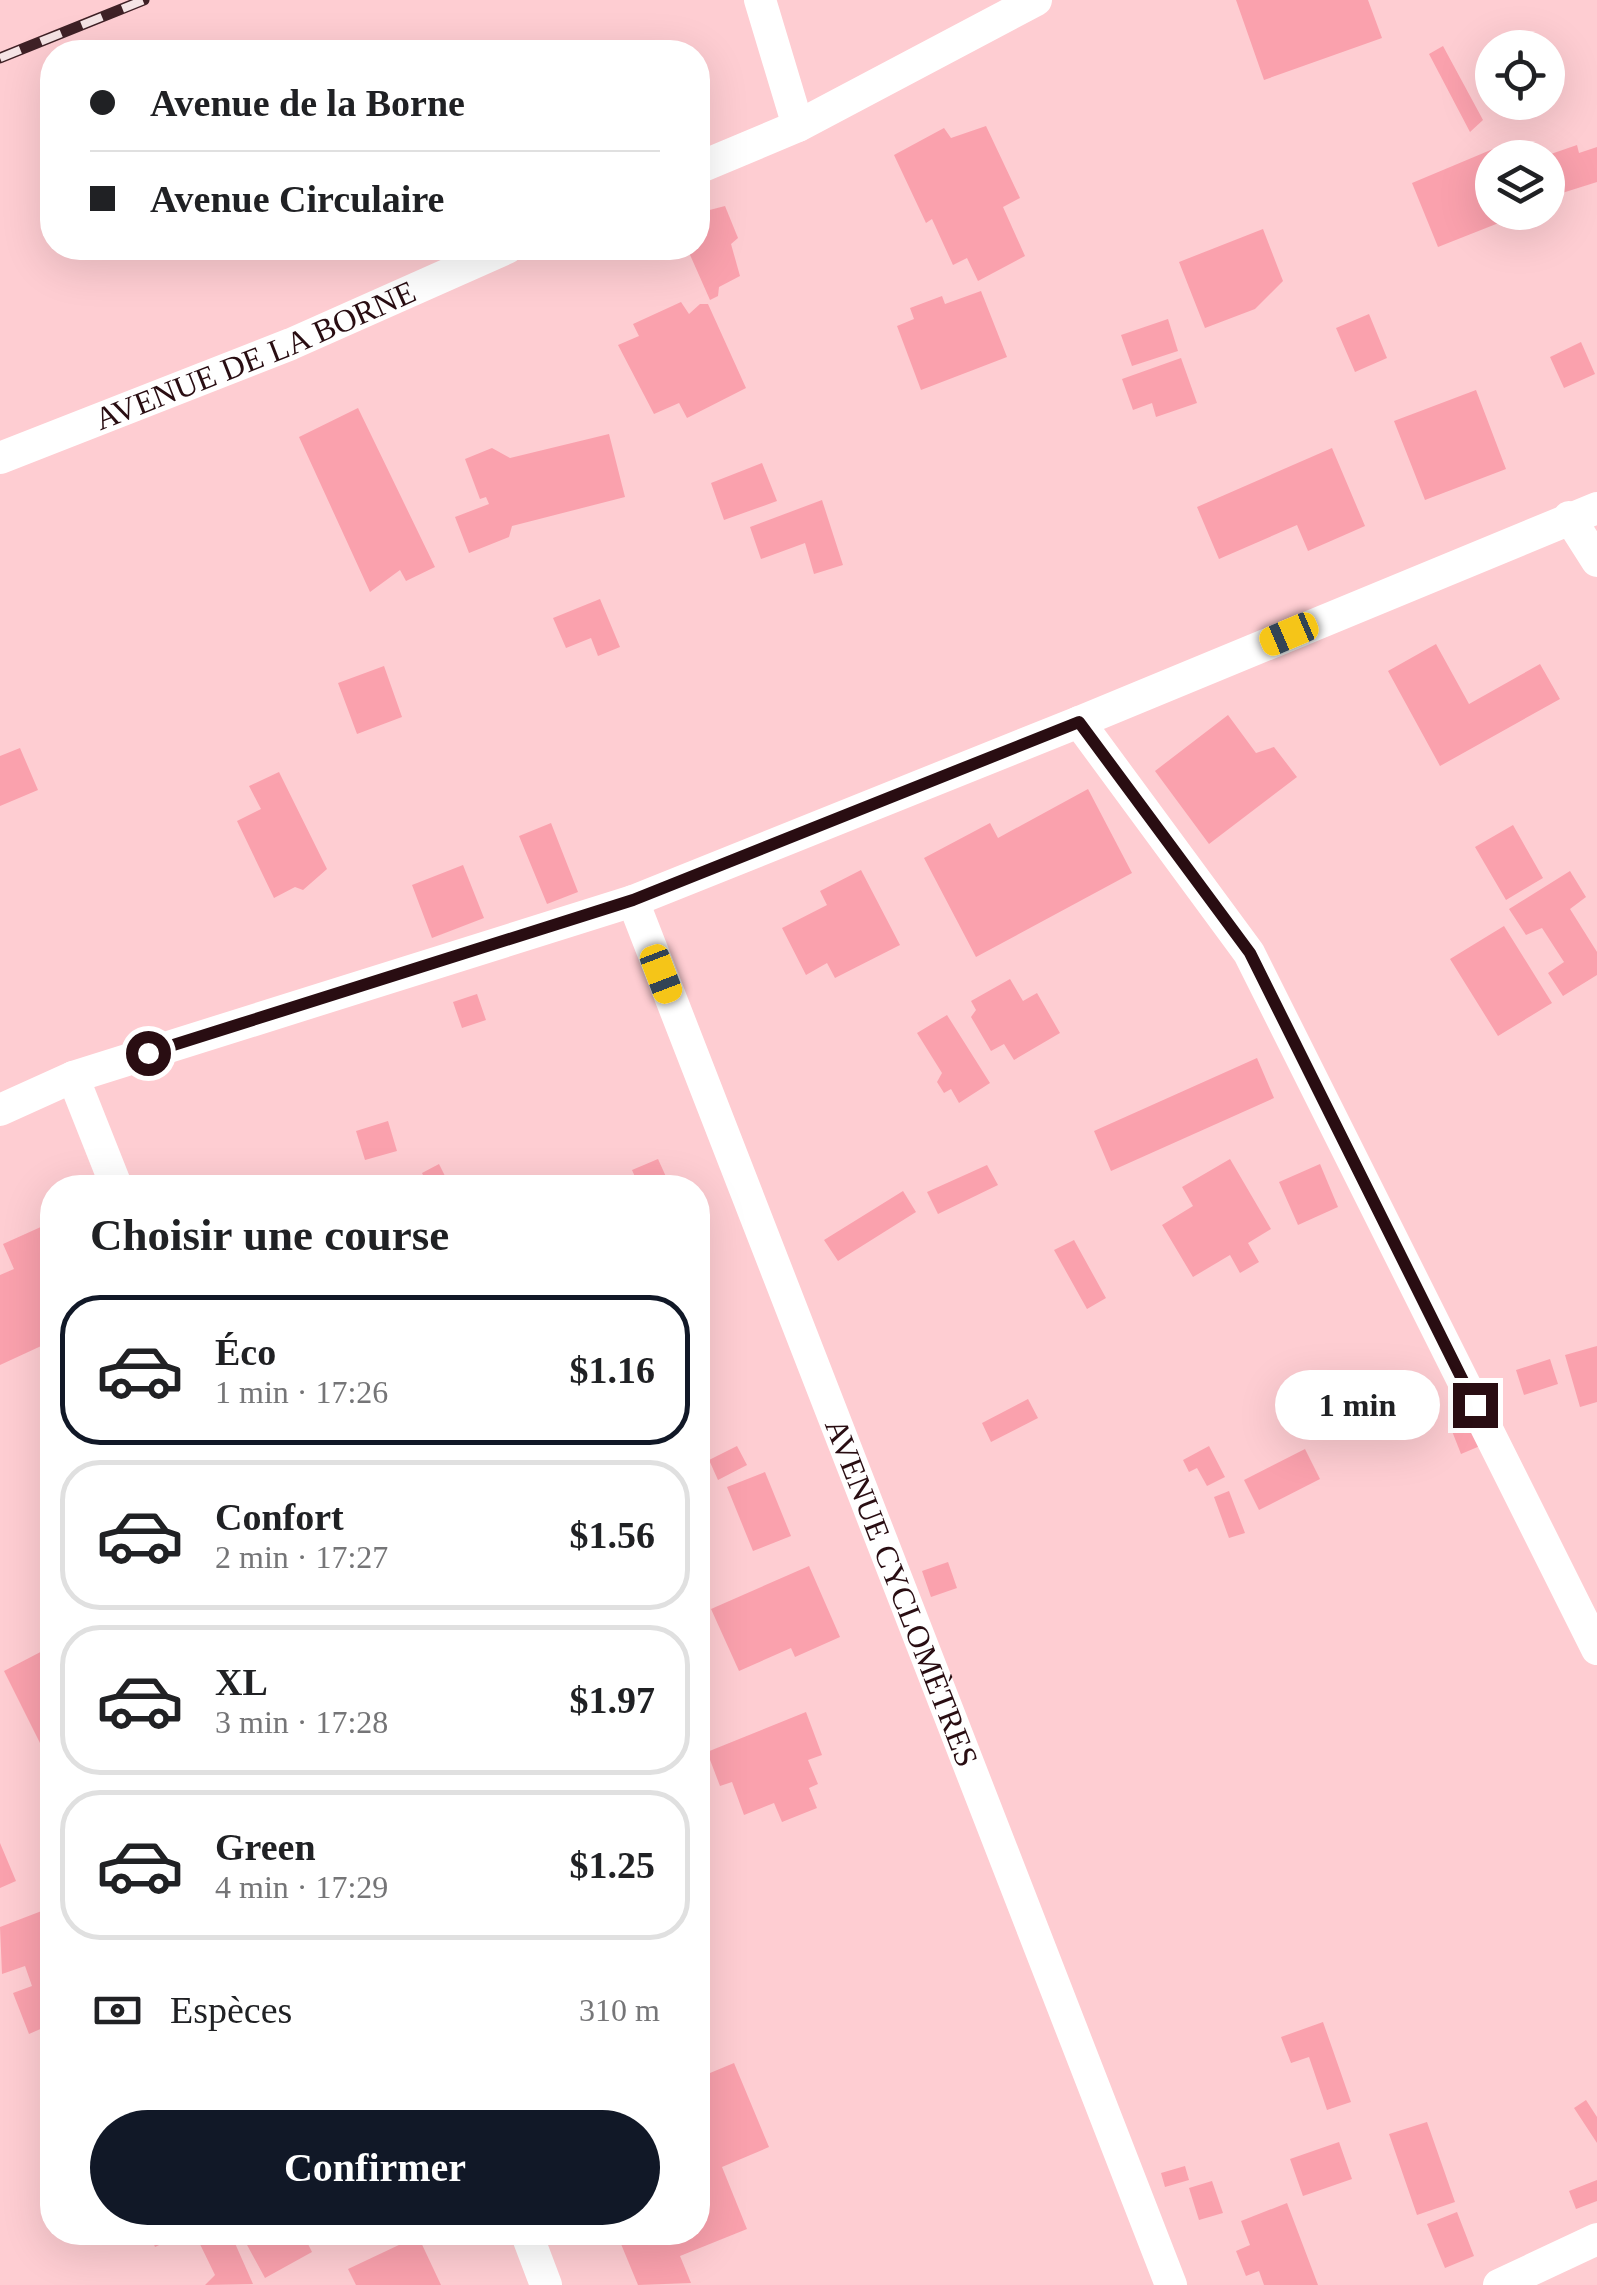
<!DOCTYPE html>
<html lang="fr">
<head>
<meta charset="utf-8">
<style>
  :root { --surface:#fff; --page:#f6f6f6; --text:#202124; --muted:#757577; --line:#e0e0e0; --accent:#111827 }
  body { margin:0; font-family:"Times New Roman",serif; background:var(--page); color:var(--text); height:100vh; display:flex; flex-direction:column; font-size:38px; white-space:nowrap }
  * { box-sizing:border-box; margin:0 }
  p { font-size:32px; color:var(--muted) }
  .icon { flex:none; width:55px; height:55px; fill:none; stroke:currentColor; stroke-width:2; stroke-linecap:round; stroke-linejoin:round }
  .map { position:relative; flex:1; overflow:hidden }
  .drawer { position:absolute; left:40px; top:1175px; width:670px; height:1070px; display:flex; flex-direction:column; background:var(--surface); border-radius:40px; box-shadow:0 10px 40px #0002 }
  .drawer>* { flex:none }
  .hud { position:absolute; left:40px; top:40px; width:670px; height:220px; border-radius:40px; box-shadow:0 10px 40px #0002; display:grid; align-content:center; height:220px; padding:0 50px; background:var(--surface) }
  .fabs { position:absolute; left:1475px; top:30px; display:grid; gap:20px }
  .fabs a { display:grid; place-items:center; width:90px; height:90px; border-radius:50%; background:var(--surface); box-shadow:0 10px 40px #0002; font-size:50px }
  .end { position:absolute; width:45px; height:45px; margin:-22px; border:12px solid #290d12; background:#fff; box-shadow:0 0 0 5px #fff }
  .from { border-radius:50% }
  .bubble { position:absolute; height:70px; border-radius:35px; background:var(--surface); box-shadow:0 10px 40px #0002; font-size:32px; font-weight:700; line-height:70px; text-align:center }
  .car { position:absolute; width:30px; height:60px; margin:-30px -15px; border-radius:12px; box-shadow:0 0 8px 2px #0007; background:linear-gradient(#f5c518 24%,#345 0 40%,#f5c518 0 76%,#345 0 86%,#f5c518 0) }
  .hud b { display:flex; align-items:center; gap:35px; height:95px; font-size:38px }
  .hud b+b { border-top:2px solid var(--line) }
  .hud i { width:25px; height:25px; background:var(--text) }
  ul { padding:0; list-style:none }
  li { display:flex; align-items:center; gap:30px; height:150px; margin:0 20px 15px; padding:0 30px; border:5px solid var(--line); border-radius:40px }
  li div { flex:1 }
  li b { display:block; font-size:38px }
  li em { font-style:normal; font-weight:700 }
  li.current { border-color:var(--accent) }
  li>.icon { width:90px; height:90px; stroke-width:1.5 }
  h2 { padding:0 50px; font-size:45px; line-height:120px }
  .pay { display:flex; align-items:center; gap:25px; height:110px; padding:0 50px; font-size:38px }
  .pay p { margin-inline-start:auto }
  .action { display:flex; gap:20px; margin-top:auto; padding:20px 50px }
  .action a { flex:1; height:115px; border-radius:60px; background:var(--accent); color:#fff; font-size:40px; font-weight:700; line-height:115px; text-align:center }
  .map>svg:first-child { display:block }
  .building { fill:#faa1ad }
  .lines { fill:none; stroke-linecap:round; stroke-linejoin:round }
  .street { stroke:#fff; stroke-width:32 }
  .rail-casing { stroke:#3f2126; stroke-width:11 }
  .rail { stroke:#f5e4e5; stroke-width:8; stroke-dasharray:22; stroke-linecap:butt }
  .route { stroke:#290d12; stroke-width:12 }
  .labels { text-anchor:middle; stroke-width:8; stroke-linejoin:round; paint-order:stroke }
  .street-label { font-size:32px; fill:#290d12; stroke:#f5e4e5 }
</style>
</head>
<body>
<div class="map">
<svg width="1597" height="2285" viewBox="0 0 1597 2285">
  <rect width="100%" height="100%" fill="#fecdd2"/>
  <path class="building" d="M1236,0H1368L1382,38L1264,80Z
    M1443,46L1483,120L1470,132L1429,54Z
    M986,126L1020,198L1003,207L1025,256L978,281L967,258L953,265L932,219L926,223L894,155L944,128L951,138Z
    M1577,145L1579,153L1597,147V182L1559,194L1548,155Z
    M1493,149L1497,158H1492V212L1524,213L1438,247L1412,183Z
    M725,206L738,238L731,244L740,276L719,287L718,296L710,300L687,248H698V213Z
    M1263,229L1283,281L1255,309L1205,328L1179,262Z
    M981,291L1007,357L921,390L897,326L914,319L910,308L942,296L945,304Z
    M681,302L689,314L700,304H708L746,388L687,418L679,403L654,414L618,345L639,336L633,324Z
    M1369,314L1387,358L1355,372L1336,328Z
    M1168,319L1178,351L1132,366L1121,335Z
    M1581,342L1595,374L1564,388L1550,357Z
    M1181,358L1197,403L1156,417L1152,403L1133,410L1122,379Z
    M1476,390L1506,469L1425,500L1394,421Z
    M358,408L435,567L406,581L400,570L370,592L299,437Z
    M609,434L625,497L512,526L509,537L469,553L455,517L489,504L486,497L480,499L465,459L492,448L510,458Z
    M1332,448L1365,526L1308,551L1297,525L1219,559L1197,507Z
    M762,463L777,501L724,520L711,483Z
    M822,500L843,565L814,574L805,543L761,559L750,527Z
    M600,599L620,647L598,656L591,638L566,648L553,618Z
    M1436,644L1469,704L1540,664L1560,699L1440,766L1388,671Z
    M384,666L402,717L357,734L338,683Z
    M1228,715L1256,753L1274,747L1297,777L1209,844L1155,771Z
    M20,748L38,790L0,806V756Z
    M279,772L327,869L303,890L295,887L274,898L237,821L261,809L249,786Z
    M1088,789L1132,873L976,957L924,858L990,823L998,838Z
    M551,823L578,892L547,904L519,836Z
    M1513,825L1543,878L1506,900L1475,847Z
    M463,865L484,918L432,938L412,885Z
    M861,870L900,945L835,978L827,963L806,975L782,928L827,905L820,891Z
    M1570,871L1586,897L1570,909L1597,952V975L1563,996L1548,973L1564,962L1542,928L1526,935L1509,909Z
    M1504,926L1552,1003L1498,1036L1450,959Z
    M1010,979L1023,1001L1037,993L1060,1033L1014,1060L1004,1044L991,1051L971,1017L976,1010L971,1001Z
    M477,994L486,1020L462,1028L453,1002Z
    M947,1015L990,1083L959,1103L951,1089L944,1093L937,1082L942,1073L917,1033Z
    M1257,1058L1274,1098L1111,1171L1094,1131Z
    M388,1121L397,1151L365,1160L356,1131Z
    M658,1159L668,1181L656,1188H640L632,1170Z
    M1230,1159L1271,1229L1248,1243L1259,1262L1240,1273L1230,1255L1193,1277L1162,1225L1193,1206L1182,1187Z
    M439,1164L451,1188H429L422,1173Z
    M1320,1164L1338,1207L1298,1225L1279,1182Z
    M987,1165L998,1185L938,1214L927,1192Z
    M903,1191L916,1212L838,1261L824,1240Z
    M43,1226L52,1248V1341L0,1365V1275L14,1269L3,1244Z
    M1074,1240L1106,1298L1087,1309L1054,1250Z
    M1597,1346V1402L1580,1407L1565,1355Z
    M1550,1359L1558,1384L1524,1395L1516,1370Z
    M1028,1399L1038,1418L991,1442L982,1423Z
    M1468,1419L1480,1446L1461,1454L1450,1426Z
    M737,1446L747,1465L718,1480L709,1460Z
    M1209,1446L1225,1477L1207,1486L1197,1468L1189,1472L1183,1460Z
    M1305,1449L1320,1479L1259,1510L1244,1480Z
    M765,1472L791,1536L753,1551L727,1487Z
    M1229,1491L1245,1533L1229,1538L1214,1497Z
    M948,1562L957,1588L931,1597L922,1571Z
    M809,1566L840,1637L795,1657L791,1648L739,1671L711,1609Z
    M52,1646V1737L40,1743L4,1671Z
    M806,1712L822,1755L808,1760L818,1784L809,1788L817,1808L782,1822L774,1803L744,1815L732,1782L720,1786L707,1752Z
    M0,1843L16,1881L0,1888Z
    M52,1907V2047L45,2027L29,2034L13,1993L32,1986L25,1966L2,1974L0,1927Z
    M1323,2022L1351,2102L1327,2110L1309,2057L1291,2063L1281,2037Z
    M734,2063L769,2147L722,2167L747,2229L680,2256L691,2283L638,2285L616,2232H698V2078Z
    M1586,2100L1597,2117V2143L1574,2108Z
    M1427,2122L1455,2202L1417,2215L1389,2134Z
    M1339,2142L1352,2179L1303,2196L1290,2159Z
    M1185,2166L1189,2180L1165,2187L1161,2173Z
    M1597,2180V2201L1576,2209L1569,2191Z
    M1212,2181L1223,2213L1199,2220L1189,2188Z
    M1287,2203L1318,2285H1264L1259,2271L1246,2276L1236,2251L1250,2245L1241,2221Z
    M1457,2212L1474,2256L1445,2268L1427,2224Z
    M149,2232H186L155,2247Z
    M204,2232H230L253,2284L205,2285L215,2275L196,2236Z
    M240,2232H302L312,2252L265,2278Z
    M418,2236L441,2285H356L348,2269Z"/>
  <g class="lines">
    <g class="street">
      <path d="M760,0L798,126"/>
      <path d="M698,168L798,126L1036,0"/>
      <path id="s1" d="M0,458L291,344L507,248"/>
      <path d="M1569,517L1597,561"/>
      <path d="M1079,722L1249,953L1597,1649"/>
      <path id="s2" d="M633,901L1171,2285"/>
      <path d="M73,1077L117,1188"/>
      <path d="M0,1110L73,1077L633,901L1079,722L1597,508"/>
      <path d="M526,2232L546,2285"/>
      <path d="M1499,2285L1597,2239"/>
    </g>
    <defs>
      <path id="rail" d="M0,58L144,0"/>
    </defs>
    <use href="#rail" class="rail-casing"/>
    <use href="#rail" class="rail"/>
  </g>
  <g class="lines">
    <path class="route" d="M148,1053L633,900L1079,722L1250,953L1475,1405"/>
  </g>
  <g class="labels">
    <g class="street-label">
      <text dy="11" stroke="none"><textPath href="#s1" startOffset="275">AVENUE DE LA BORNE</textPath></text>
      <text dy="11" stroke="none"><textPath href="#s2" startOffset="742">AVENUE CYCLOMÈTRES</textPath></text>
    </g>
  </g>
</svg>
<div class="fabs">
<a><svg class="icon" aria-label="locate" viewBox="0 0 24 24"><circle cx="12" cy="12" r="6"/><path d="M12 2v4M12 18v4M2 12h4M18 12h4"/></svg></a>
<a><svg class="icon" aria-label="layers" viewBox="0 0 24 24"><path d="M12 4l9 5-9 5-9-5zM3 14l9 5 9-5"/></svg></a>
</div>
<i class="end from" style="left:148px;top:1053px"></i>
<i class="end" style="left:1475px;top:1405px"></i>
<div class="bubble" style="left:1275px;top:1370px;width:165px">1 min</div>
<i class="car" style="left:1289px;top:634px;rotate:247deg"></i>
<i class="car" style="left:661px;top:974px;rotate:159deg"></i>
<div class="hud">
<b><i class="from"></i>Avenue de la Borne</b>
<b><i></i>Avenue Circulaire</b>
</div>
<section class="drawer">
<h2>Choisir une course</h2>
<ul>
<li class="current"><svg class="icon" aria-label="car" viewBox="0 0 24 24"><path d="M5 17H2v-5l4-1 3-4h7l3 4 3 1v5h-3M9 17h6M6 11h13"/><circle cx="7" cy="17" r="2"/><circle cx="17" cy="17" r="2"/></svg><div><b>Éco</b><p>1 min · 17:26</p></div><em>$1.16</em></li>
<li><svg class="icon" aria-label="car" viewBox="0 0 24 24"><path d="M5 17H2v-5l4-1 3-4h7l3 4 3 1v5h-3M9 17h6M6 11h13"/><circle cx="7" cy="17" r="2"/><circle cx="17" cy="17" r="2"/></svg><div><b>Confort</b><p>2 min · 17:27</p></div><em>$1.56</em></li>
<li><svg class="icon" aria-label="car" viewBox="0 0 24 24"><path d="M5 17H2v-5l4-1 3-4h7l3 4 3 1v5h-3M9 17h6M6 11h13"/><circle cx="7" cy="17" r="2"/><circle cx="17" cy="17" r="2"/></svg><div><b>XL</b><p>3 min · 17:28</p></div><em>$1.97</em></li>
<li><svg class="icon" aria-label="car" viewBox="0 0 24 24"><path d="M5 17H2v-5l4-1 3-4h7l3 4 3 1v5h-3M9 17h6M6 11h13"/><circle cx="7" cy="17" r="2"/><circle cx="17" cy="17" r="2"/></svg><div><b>Green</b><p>4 min · 17:29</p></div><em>$1.25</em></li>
</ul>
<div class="pay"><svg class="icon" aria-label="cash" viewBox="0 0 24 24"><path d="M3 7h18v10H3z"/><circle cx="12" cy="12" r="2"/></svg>Espèces<p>310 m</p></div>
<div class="action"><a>Confirmer</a></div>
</section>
</div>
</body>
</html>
